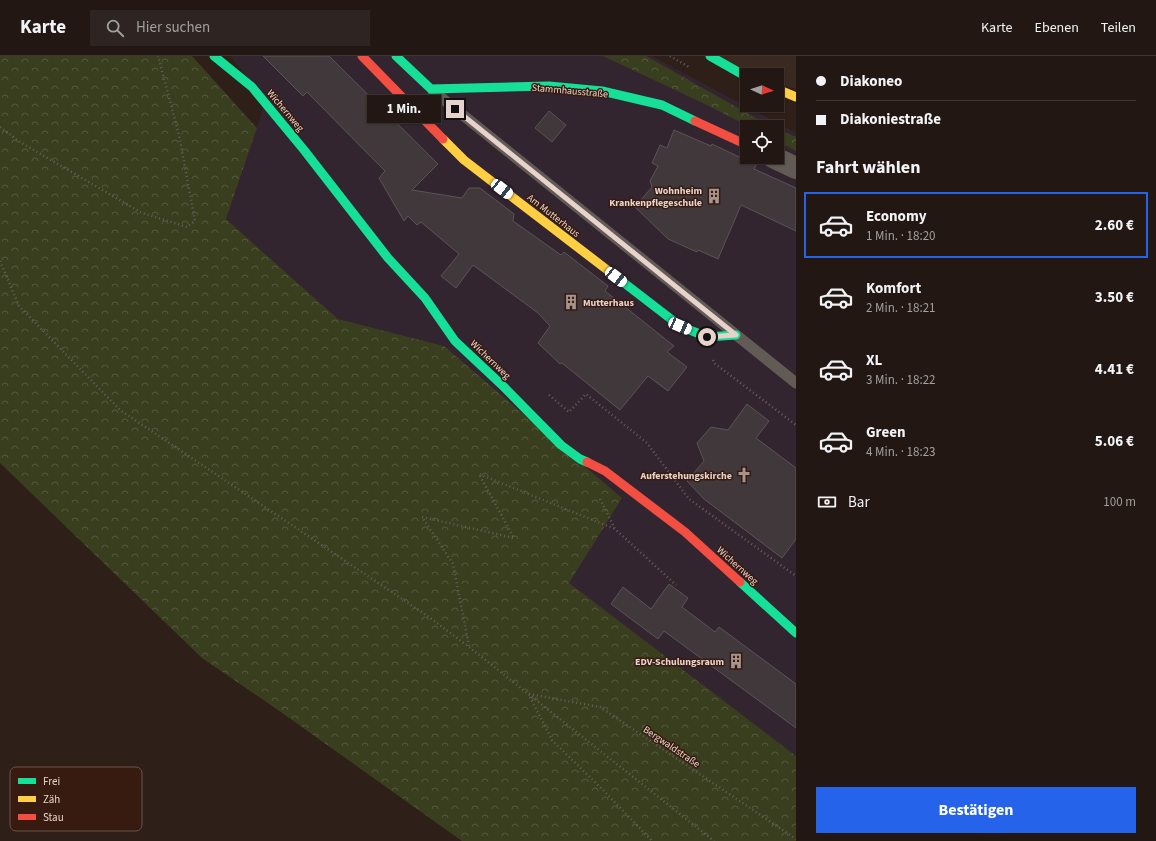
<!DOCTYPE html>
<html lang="de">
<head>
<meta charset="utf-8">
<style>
  :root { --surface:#221713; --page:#2e2421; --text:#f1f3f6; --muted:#a29fa0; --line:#3f3633; --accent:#2563eb }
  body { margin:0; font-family:"Source Sans 3",sans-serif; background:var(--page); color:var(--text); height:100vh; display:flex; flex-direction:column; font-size:15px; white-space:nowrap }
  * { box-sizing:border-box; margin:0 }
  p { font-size:13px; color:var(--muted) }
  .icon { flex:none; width:22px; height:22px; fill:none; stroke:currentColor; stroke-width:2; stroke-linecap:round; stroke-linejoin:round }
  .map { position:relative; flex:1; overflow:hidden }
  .panel { display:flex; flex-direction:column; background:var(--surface); width:360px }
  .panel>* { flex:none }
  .banner { display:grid; align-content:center; height:88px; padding:0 20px; background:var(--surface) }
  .needle { width:26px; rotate:93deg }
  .buttons { position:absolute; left:740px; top:12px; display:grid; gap:8px }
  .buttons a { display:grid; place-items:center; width:44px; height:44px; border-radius:0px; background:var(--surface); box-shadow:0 1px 3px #0004,0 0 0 1px var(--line); font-size:20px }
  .end { position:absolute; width:18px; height:18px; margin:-9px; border:5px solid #e7d3cc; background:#111; box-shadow:0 0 0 2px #111 }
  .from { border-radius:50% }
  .bubble { position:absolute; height:28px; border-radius:0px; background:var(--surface); box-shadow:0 1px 3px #0004,0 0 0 1px var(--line); font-size:13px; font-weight:700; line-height:28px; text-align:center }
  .car { position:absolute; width:12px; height:24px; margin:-12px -6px; border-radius:5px; box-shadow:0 0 3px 1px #0007; background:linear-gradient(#fff 24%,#345 0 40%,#fff 0 76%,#345 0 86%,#fff 0) }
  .banner b { display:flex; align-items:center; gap:14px; height:38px; font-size:15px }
  .banner b+b { border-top:1px solid var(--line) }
  .banner i { width:10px; height:10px; background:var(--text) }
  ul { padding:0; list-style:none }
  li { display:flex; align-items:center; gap:12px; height:66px; margin:0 8px 6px; padding:0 12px; border:2px solid transparent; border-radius:0px }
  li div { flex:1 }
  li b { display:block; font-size:15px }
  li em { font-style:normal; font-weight:700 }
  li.current { border-color:var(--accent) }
  li>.icon { width:36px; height:36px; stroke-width:1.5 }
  h2 { padding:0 20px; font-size:18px; line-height:48px }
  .pay { display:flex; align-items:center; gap:10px; height:44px; padding:0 20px; font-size:15px }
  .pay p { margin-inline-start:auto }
  .cta { display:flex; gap:8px; margin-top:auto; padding:8px 20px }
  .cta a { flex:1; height:46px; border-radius:0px; background:var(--accent); color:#fff; font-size:16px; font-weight:700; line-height:46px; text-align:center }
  header { display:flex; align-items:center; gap:24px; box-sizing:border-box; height:56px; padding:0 20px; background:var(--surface); border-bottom:1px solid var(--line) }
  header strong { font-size:19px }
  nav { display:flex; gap:22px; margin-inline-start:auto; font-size:14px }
  .search { width:280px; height:36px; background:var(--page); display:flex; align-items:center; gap:10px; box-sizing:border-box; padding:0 14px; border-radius:0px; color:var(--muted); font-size:15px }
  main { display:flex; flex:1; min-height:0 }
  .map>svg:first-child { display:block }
  .commercial { fill:#392920 }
  .medical { fill:#33252f; fill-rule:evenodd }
  .forest { fill:url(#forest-crowns) }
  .building { fill:#41383c; stroke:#5c5357 }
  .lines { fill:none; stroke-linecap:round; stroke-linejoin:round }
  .path { stroke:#685f5a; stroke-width:2.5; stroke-dasharray:1 3; stroke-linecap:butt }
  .lane { stroke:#625a55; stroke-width:11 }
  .street { stroke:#625a55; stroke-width:22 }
  .fast { stroke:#16e098; stroke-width:9 }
  .slow { stroke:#ffcf43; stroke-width:9 }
  .jam { stroke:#f24e42; stroke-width:9 }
  .route { stroke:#e7d3cc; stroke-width:5 }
  .labels { text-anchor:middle; stroke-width:3; stroke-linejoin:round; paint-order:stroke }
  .street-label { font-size:10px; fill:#e7d3cc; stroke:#371b10 }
  .poi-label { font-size:10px; font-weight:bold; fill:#e7d3cc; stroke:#371b10; text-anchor:end }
  .key { fill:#371b10; stroke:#6c5248; stroke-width:1 }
  .key-label { font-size:11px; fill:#e7d3cc }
</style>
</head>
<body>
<header>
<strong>Karte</strong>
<div class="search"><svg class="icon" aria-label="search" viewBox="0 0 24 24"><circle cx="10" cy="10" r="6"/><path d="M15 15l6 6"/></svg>Hier suchen</div>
<nav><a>Karte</a><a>Ebenen</a><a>Teilen</a></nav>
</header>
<main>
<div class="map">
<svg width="796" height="785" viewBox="0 0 796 785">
  <defs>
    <pattern id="forest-crowns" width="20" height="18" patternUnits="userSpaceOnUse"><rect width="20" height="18" fill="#393e1f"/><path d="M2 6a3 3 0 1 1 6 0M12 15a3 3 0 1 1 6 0" fill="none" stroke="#56593e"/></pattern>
  </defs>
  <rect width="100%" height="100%" fill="#2e1f19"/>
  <path class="commercial" d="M710,0H796V33L777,28V19H747Z"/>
  <path class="medical" d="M230,0H652L796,77V700L568,527L622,442L444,290L338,263L226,163L257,72L265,44ZM747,71H777V101H747Z"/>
  <path class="forest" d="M0,0H192L257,72L226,163L338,263L444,290L622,442L569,527L796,700V785H462L278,654L202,602L0,407Z
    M603,0H646L772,71H750L705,48Z
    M777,73L796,81V95L777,85Z"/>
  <path class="building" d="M263,0H329L438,108L412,134L462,142L469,132H480L514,158L513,165L561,199L564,196L608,230L605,235L674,290L667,296L687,311L668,335L648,320L620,354L562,307L560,308L538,287L550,270L538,257L473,209L456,232L441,220L459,198L421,166L417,169L408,160L404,165L379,122L385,115L307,36L303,40Z
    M549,55L566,69L552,86L535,72Z
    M674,74L711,90L712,88L756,109L754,113L796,132V175L741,149L718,203L698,194L697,196L668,183L635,151L652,131L650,125L658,110L652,107L660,89L667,92Z
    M747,348L769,365L756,382L796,412V483L782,502L704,443L687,425L704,405L697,387L711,371L728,374Z
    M669,528L688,542L682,551L715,576L719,571L796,628V672L664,575L658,583L611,548L623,531L651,553Z"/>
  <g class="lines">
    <path class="path" d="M670,0L689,11
      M0,71L20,86L142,157L187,171L195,165L179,79L158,0
      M0,205L19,250L120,354L429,561L469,591L714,785
      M713,304L714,307L796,369
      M549,339L569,356L586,338L647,387L689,443L796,520
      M600,443L615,473L676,529
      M469,590L453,508L422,461L514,482L479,418L615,473
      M529,638L600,651L796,783
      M530,641L552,684L606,737L652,785"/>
    <path class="lane" d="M433,35L796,327"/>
    <path class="street" d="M773,101L796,112"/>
    <path class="fast" d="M214,0L252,31L304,94L388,202L425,242L455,285L504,331L561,389L580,403L587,406
      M396,0L431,33L549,30L602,35L662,49L695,65
      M710,0L747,21
      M619,223L680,270L707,281L736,279
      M740,526L796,577"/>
    <path class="slow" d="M777,33L796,41
      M443,83L464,104L619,223"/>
    <path class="jam" d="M362,0L443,83
      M695,65L747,89
      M587,406L605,415L685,476L740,526"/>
  </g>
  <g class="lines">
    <path class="route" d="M455,53L736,279L707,281"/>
  </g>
  <defs>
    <symbol id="building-bare" viewBox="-9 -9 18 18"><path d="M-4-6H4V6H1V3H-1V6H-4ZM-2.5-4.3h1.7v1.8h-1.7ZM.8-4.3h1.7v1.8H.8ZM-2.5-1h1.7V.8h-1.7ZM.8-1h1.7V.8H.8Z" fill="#a6948d" stroke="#371b10" stroke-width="2.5" paint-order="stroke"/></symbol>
    <symbol id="church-bare" viewBox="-9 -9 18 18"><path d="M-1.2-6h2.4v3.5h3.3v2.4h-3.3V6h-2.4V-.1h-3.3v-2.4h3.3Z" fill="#a6948d" stroke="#371b10" stroke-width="2.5" paint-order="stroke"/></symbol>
  </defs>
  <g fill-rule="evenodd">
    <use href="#building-bare" x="703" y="129" width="22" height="22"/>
    <use href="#building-bare" x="560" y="235" width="22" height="22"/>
    <use href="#church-bare" x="733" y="408" width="22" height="22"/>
    <use href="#building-bare" x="725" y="594" width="22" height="22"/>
  </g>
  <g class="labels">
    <g class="street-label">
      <text transform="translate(570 34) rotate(5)" y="4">Stammhausstraße</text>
      <text transform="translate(286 54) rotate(50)" y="4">Wichernweg</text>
      <text transform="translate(554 159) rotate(38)" y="4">Am Mutterhaus</text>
      <text transform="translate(491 303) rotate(44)" y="4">Wichernweg</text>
      <text transform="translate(738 509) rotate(42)" y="4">Wichernweg</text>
      <text transform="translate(672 690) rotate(34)" y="4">Bergwaldstraße</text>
    </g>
    <g class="poi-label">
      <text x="702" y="138">Wohnheim<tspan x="702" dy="12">Krankenpflegeschule</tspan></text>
      <text x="583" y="250" text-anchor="start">Mutterhaus</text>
      <text x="732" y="423">Auferstehungskirche</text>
      <text x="724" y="609">EDV-Schulungsraum</text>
    </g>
  </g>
  <rect x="10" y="711" width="132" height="64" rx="6" class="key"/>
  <rect x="18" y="722" width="18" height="6" fill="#16e098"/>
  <rect x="18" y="740" width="18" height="6" fill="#ffcf43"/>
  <rect x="18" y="758" width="18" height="6" fill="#f24e42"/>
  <g class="key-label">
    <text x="43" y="729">Frei</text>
    <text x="43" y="747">Zäh</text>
    <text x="43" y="765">Stau</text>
  </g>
</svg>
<div class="buttons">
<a><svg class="needle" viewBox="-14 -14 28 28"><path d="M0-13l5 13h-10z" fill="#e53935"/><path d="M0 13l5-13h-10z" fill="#a29fa0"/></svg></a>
<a><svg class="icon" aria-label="locate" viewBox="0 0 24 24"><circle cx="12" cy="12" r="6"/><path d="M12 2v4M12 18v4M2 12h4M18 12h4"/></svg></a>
</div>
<i class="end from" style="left:707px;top:281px"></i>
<i class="end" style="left:455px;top:53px"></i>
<div class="bubble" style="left:367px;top:39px;width:74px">1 Min.</div>
<i class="car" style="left:502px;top:133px;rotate:128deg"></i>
<i class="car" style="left:616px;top:221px;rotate:128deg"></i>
<i class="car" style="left:680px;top:270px;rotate:113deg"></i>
</div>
<section class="panel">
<div class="banner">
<b><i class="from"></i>Diakoneo</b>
<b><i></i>Diakoniestraße</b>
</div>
<h2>Fahrt wählen</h2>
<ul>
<li class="current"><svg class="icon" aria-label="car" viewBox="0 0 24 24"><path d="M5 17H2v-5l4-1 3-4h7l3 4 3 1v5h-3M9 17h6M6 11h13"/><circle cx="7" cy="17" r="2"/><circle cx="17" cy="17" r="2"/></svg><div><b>Economy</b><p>1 Min. · 18:20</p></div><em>2.60 €</em></li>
<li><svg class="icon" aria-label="car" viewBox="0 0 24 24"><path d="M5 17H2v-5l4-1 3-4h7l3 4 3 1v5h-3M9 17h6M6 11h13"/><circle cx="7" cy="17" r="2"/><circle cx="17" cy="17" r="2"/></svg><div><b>Komfort</b><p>2 Min. · 18:21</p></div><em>3.50 €</em></li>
<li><svg class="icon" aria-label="car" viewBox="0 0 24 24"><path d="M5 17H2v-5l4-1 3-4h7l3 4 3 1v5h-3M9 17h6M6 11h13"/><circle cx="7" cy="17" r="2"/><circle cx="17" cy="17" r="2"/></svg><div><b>XL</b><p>3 Min. · 18:22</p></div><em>4.41 €</em></li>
<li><svg class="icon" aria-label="car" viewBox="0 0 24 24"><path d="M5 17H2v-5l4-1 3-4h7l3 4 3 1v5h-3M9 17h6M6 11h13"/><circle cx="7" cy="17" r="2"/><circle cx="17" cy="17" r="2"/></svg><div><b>Green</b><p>4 Min. · 18:23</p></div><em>5.06 €</em></li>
</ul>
<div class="pay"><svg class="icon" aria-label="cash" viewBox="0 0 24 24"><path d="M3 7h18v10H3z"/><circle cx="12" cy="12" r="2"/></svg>Bar<p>100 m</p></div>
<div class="cta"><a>Bestätigen</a></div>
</section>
</main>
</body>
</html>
